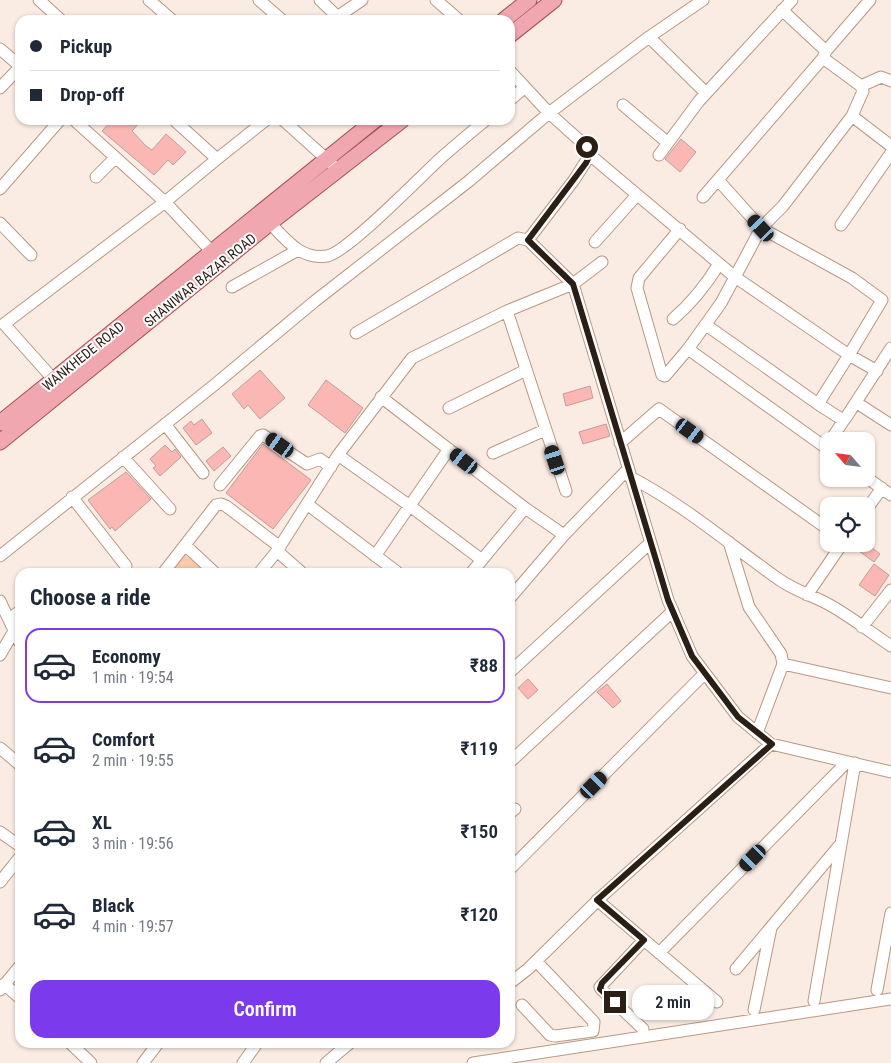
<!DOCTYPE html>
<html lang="en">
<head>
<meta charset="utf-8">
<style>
  :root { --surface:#fff; --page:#f6f6f7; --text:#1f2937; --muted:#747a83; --line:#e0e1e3; --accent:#7c3aed }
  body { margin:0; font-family:"Roboto Condensed",sans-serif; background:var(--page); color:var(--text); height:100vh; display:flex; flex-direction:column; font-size:19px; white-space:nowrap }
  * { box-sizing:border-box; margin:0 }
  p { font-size:16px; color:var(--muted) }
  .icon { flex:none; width:28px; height:28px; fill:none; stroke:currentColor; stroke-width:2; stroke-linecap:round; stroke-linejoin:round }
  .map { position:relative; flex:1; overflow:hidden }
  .sheet { position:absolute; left:15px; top:568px; width:500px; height:480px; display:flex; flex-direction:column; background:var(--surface); border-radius:15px; box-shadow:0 1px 4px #0004 }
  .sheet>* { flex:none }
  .hud { position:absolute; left:15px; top:15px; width:500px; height:110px; border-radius:15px; box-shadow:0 1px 4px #0004; display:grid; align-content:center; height:110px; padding:0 15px; background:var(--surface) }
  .needle { width:32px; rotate:298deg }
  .controls { position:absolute; left:820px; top:432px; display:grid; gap:10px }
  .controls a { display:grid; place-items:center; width:55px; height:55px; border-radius:10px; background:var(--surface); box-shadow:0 1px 4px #0004; font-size:25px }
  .end { position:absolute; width:22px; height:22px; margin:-11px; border:6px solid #2a1e15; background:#fff; box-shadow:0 0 0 2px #fff }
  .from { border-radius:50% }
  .bubble { position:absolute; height:35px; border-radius:15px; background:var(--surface); box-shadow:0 1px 4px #0004; font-size:16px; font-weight:600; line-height:35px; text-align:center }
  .car { position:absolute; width:15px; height:30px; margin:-15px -8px; border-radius:6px; box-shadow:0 0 4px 1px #0007; background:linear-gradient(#222 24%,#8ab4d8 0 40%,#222 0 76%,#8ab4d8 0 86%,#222 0) }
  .hud b { display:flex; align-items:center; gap:18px; height:48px; font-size:19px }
  .hud b+b { border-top:1px solid var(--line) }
  .hud i { width:12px; height:12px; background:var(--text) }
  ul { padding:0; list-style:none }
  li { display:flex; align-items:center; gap:15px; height:75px; margin:0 10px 8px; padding:0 5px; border:2px solid transparent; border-radius:15px }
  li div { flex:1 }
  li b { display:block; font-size:19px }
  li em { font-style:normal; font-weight:600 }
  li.on { border-color:var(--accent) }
  li>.icon { width:45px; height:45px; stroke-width:1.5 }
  h2 { padding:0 15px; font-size:22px; line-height:60px }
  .primary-button { display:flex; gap:10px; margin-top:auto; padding:10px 15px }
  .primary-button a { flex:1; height:58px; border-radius:15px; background:var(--accent); color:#fff; font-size:20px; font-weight:600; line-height:58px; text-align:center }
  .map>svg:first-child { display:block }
  .green { fill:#fbcaa9 }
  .building { fill:#fab7b3; stroke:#c59c99 }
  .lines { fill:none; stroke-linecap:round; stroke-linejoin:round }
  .minor-casing { stroke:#b99883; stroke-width:13 }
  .major-casing { stroke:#a45157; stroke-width:17 }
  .minor { stroke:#fff; stroke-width:11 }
  .major { stroke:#f0a7b0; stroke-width:15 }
  .route { stroke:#2a1e15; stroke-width:6 }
  .labels { text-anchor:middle; stroke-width:4; stroke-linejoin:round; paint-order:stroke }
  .street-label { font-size:14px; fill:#2a1e15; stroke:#fdfdfd }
</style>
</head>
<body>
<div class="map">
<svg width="891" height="1063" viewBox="0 0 891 1063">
  <rect width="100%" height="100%" fill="#fbece3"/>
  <path class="green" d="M184,554L207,572H169Z"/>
  <path class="building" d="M112,120H142L132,131L146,146L152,150L166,134L186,152L173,165L168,160L154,175L102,131Z
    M681,139L696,152L680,172L665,159Z
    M260,370L285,398L260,419L248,405L244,409L232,394Z
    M326,380L363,408L345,433L308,405Z
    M590,386L593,398L566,406L563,394Z
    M202,419L212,433L196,445L183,428L191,421L194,425Z
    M606,424L610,436L583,444L579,432Z
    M263,444L311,480L273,529L226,493Z
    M165,445L172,452L175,449L181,457L160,476L153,468L156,466L150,459Z
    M223,447L231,456L214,471L206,461Z
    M126,472L151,499L115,531L112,527L110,529L88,500Z
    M866,543L880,554L874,562L859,551Z
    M874,564L889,575L875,596L859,585Z
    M528,679L538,690L528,699L518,688Z
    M607,684L621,701L613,708L597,692Z"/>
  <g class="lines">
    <defs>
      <path id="minor" d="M39,0L61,20
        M149,0L172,20
        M259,0L282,20
        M320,0L341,20
        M436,0L459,20
        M337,17L362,0
        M649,37L706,93
        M0,49L20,66
        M826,51L870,0
        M510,71L549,113L587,147L590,155L574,180L528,240L573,284L668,600L692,656L738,717L771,744
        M861,86L881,77L891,81
        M0,88L20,67
        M510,100L525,87
        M623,105L668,143
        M852,116L891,146
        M174,120L217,159L165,202L212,252
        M283,120L332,164
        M590,155L735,277L721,303L688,349L829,450
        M659,155L699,101L792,0
        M217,159L266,120
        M96,177L115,158
        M718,180L761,228L783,206L852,116L863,91L861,86L823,58
        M0,189L60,120
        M703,197L823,58L826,51L782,10
        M0,223L31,255
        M270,223C286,240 301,260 327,256C347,253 422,175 442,157C457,144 471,132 486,120
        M841,225L891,153
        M761,228L852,278L882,300L849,355L735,277Z
        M680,229L639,278L637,288L662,375L665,376L688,349
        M595,242L637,195
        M232,287L298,250
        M507,311L566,491
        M673,319C692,303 706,285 719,264
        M706,325L818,404L849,355L877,371
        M356,333L518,238L528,240
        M54,380L4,324L165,202L74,120
        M381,397L525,508
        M857,403L891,425
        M818,404L843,420L845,419L891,348
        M449,408L526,370
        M165,424L203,473
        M830,441L844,420
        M620,443L659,409L829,530
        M493,453L545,430
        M338,455L410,506L482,560
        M123,457L170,509
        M630,477C684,505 729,544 777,578C793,590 811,595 828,604C850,616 870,632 891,646
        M866,477L891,495
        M220,485L260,436L263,435L307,464L320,459L331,467
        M72,497L126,566
        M307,504L397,572
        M866,510L882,488
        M729,542L749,607L781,654L783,664L757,733
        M185,545L214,572
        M277,551L301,572
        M0,556L213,386L315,301L469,181L549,113L649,37L703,0
        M375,556L449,449
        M164,572L216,505L221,504L226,506L280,547
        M260,572L277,551L338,455L412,358L507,311L573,284L602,262
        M472,572L525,508L564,535L628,469
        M807,595L842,544
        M510,598L564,535
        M0,601L20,643
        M9,619L20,611
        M862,627L891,590
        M0,655L14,631
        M783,664L891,688
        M510,672L650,543
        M0,748L20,765
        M510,762L673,611
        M510,813L515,809
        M0,832L20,846
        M510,869L705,673
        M0,882L20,857
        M597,900L717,1002
        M659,953L846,763
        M736,969L839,846
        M510,983L528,969L601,897L771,744L891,772
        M4,984L20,998
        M0,990L20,966
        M877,990L891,913
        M814,1001L855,763
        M522,1005L550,1035L555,1036L593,1031L594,1022L536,961
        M754,1010L771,928
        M643,1029L601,989L600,987L644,940
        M69,1042L91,1063
        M143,1063L159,1042
        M243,1063L258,1042
        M326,1063L351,1042
        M473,1063L891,999"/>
      <path id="major" d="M504,20L529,0
        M510,35L554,0
        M0,423L375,120
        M0,442L270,223L402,120"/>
    </defs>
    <use href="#minor" class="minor-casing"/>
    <use href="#major" class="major-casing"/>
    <use href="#minor" class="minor"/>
    <use href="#major" class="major"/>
  </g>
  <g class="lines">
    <path class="route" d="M587,147L590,155L586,163L528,240L573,284L668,600L692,656L738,717L772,744L597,900L644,940L602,983L600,989L615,1002"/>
  </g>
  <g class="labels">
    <g class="street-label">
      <text transform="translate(200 280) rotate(-39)" y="5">SHANIWAR BAZAR ROAD</text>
      <text transform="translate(83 356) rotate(-39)" y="5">WANKHEDE ROAD</text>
    </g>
  </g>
</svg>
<div class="controls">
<a><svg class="needle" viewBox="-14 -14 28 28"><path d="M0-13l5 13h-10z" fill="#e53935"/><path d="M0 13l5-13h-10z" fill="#747a83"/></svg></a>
<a><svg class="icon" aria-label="locate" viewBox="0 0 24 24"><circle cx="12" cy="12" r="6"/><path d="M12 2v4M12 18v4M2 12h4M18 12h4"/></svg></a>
</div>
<i class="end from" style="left:587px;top:147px"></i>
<i class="end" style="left:615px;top:1002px"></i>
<div class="bubble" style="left:632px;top:985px;width:82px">2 min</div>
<i class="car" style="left:761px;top:228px;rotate:317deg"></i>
<i class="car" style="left:690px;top:431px;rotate:126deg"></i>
<i class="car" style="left:280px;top:445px;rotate:305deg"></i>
<i class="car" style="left:555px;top:460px;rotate:342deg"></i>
<i class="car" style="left:464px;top:461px;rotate:308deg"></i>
<i class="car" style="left:594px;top:785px;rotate:45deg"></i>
<i class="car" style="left:753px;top:858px;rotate:224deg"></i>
<div class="hud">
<b><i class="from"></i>Pickup</b>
<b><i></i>Drop-off</b>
</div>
<section class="sheet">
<h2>Choose a ride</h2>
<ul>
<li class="on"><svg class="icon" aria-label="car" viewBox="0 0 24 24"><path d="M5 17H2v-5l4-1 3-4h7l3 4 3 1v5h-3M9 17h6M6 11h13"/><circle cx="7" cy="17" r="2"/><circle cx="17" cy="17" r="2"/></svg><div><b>Economy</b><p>1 min · 19:54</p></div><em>₹88</em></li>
<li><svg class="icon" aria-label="car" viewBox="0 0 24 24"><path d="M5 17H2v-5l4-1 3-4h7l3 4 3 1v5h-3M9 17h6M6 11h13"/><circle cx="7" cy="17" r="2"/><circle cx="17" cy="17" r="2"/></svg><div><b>Comfort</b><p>2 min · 19:55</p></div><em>₹119</em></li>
<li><svg class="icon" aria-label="car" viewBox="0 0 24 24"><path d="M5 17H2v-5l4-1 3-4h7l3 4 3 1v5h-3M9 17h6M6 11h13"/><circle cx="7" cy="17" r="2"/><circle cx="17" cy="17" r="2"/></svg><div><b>XL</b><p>3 min · 19:56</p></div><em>₹150</em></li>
<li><svg class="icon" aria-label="car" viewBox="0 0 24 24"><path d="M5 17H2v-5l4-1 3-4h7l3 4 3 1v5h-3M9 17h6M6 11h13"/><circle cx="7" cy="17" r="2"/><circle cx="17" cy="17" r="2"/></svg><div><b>Black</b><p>4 min · 19:57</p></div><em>₹120</em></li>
</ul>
<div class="primary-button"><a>Confirm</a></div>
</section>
</div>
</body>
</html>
